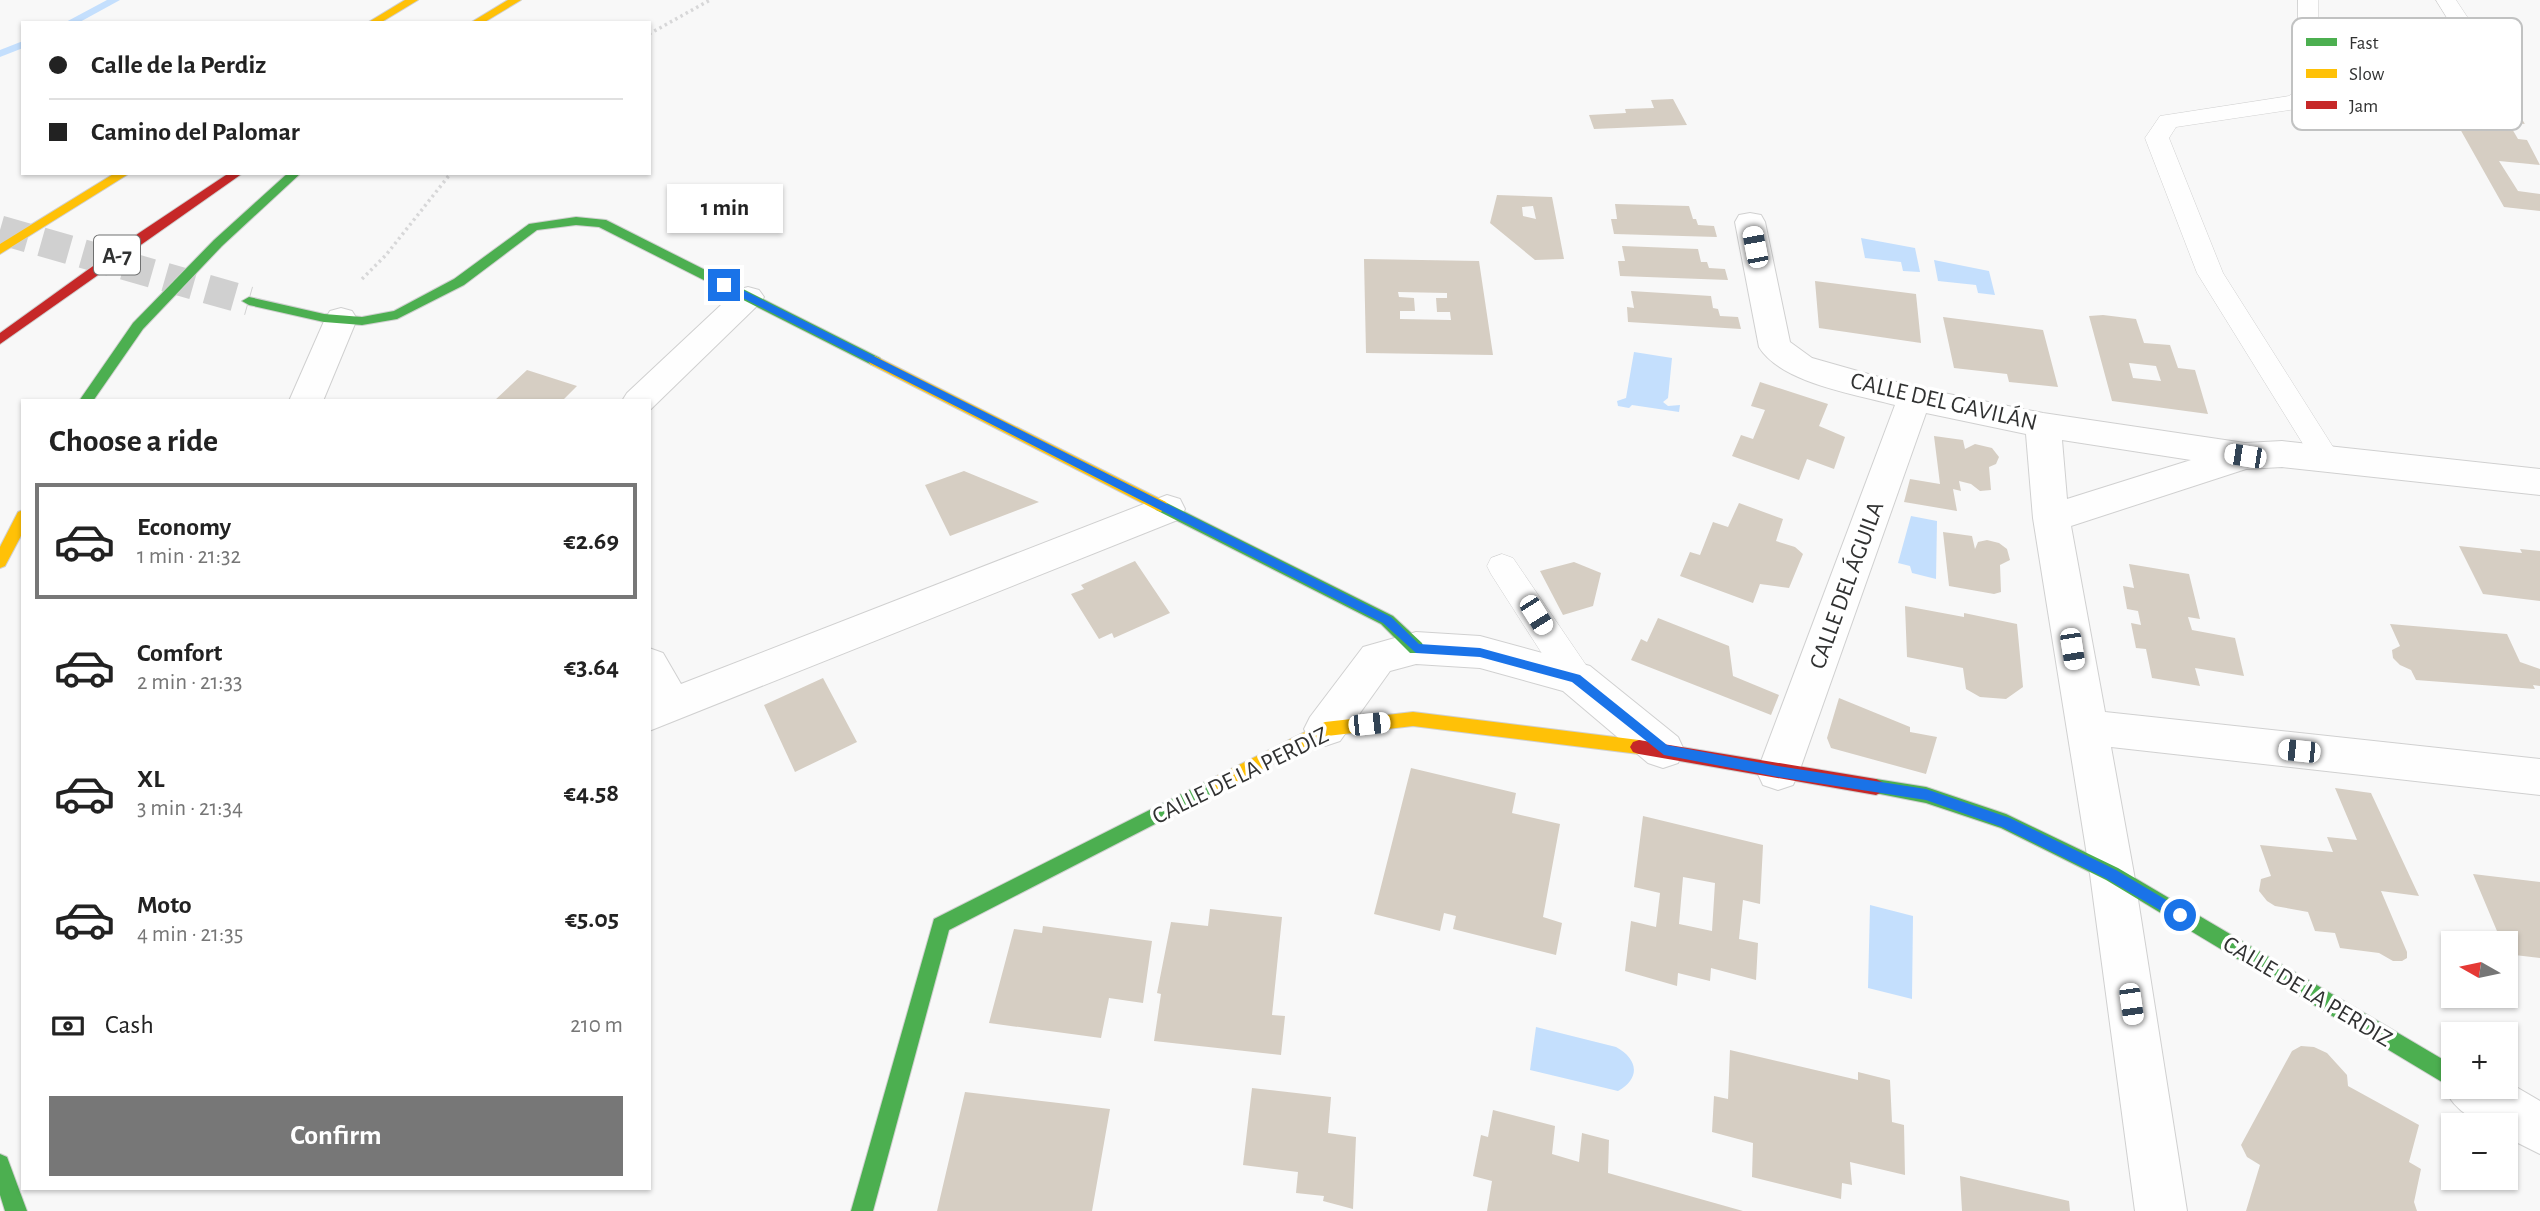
<!DOCTYPE html>
<html lang="en">
<head>
<meta charset="utf-8">
<style>
  :root { --surface:#fff; --page:#f2f2f2; --text:#222; --muted:#767676; --line:#e0e0e0; --accent:#777 }
  body { margin:0; font-family:"Alegreya Sans",sans-serif; background:var(--page); color:var(--text); height:100vh; display:flex; flex-direction:column; font-size:26px; white-space:nowrap }
  * { box-sizing:border-box; margin:0 }
  p { font-size:23px; color:var(--muted) }
  .icon { flex:none; width:38px; height:38px; fill:none; stroke:currentColor; stroke-width:2; stroke-linecap:round; stroke-linejoin:round }
  .map { position:relative; flex:1; overflow:hidden }
  .sheet { position:absolute; left:21px; top:399px; width:630px; height:791px; display:flex; flex-direction:column; background:var(--surface); border-radius:0px; box-shadow:0 2px 5px #0004 }
  .sheet>* { flex:none }
  .hud { position:absolute; left:21px; top:21px; width:630px; height:154px; border-radius:0px; box-shadow:0 2px 5px #0004; display:grid; align-content:center; height:154px; padding:0 28px; background:var(--surface) }
  .needle { width:46px; rotate:279deg }
  .buttons { position:absolute; left:2441px; top:931px; display:grid; gap:14px }
  .buttons a { display:grid; place-items:center; width:77px; height:77px; border-radius:0px; background:var(--surface); box-shadow:0 2px 5px #0004; font-size:35px }
  .end { position:absolute; width:32px; height:32px; margin:-16px; border:9px solid #1a73e8; background:#fff; box-shadow:0 0 0 4px #fff }
  .from { border-radius:50% }
  .bubble { position:absolute; height:49px; border-radius:0px; background:var(--surface); box-shadow:0 2px 5px #0004; font-size:23px; font-weight:700; line-height:49px; text-align:center }
  .car { position:absolute; width:21px; height:42px; margin:-21px -10px; border-radius:9px; box-shadow:0 0 5px 2px #0007; background:linear-gradient(#fff 24%,#345 0 40%,#fff 0 76%,#345 0 86%,#fff 0) }
  .hud b { display:flex; align-items:center; gap:24px; height:66px; font-size:26px }
  .hud b+b { border-top:2px solid var(--line) }
  .hud i { width:18px; height:18px; background:var(--text) }
  ul { padding:0; list-style:none }
  li { display:flex; align-items:center; gap:21px; height:116px; margin:0 14px 10px; padding:0 14px; border:4px solid transparent; border-radius:0px }
  li div { flex:1 }
  li b { display:block; font-size:26px }
  li em { font-style:normal; font-weight:700 }
  li.active { border-color:var(--accent) }
  li>.icon { width:63px; height:63px; stroke-width:1.5 }
  h2 { padding:0 28px; font-size:32px; line-height:84px }
  .pay { display:flex; align-items:center; gap:18px; height:77px; padding:0 28px; font-size:26px }
  .pay p { margin-inline-start:auto }
  .primary-button { display:flex; gap:14px; margin-top:auto; padding:14px 28px }
  .primary-button a { flex:1; height:80px; border-radius:0px; background:var(--accent); color:#fff; font-size:28px; font-weight:700; line-height:80px; text-align:center }
  .map>svg:first-child { display:block }
  .water { fill:#c4dffd }
  .lines { fill:none; stroke-linecap:round; stroke-linejoin:round }
  .stream { fill:#c4dffd; fill-rule:evenodd }
  .building { fill:#d6cec3; fill-rule:evenodd }
  .secondary-tunnel { stroke:#d0d0d0; stroke-width:29; stroke-dasharray:29 14; stroke-linecap:butt }
  .lane-casing { stroke:#d0d0d0; stroke-width:1 }
  .street-casing { stroke:#d0d0d0; stroke-width:2 }
  .fast-casing { stroke:#d0d0d0; stroke-width:2 }
  .slow-casing { stroke:#d0d0d0; stroke-width:2 }
  .jam-casing { stroke:#d0d0d0; stroke-width:2 }
  .path { stroke:#d7d7d8; stroke-width:3.5; stroke-dasharray:2.5 3.5; stroke-linecap:butt }
  .lane { fill:#fefefe; fill-rule:evenodd }
  .street { fill:#fefefe; fill-rule:evenodd }
  .fast { fill:#4caf50; fill-rule:evenodd }
  .slow { fill:#ffc107; fill-rule:evenodd }
  .jam { fill:#c62828; fill-rule:evenodd }
  .route { fill:#1a73e8 }
  .labels { text-anchor:middle; stroke-width:7; stroke-linejoin:round; paint-order:stroke }
  .shield { fill:#fff; stroke:#6f7070; stroke-width:2 }
  .shield-label { font-size:23px; font-weight:bold; fill:#313232 }
  .street-label { font-size:24px; fill:#313232; stroke:#fff }
  .key { fill:#fff; stroke:#c1c2c2; stroke-width:2 }
  .key-label { font-size:19px; fill:#313232 }
</style>
</head>
<body>
<div class="map">
<svg width="2540" height="1211" viewBox="0 0 2540 1211">
  <rect width="100%" height="100%" fill="#f8f8f8"/>
  <path class="water" d="M1861,238L1915,248L1920,272L1903,271L1901,262L1865,258Z
    M1934,260L1989,271L1995,295L1978,293L1976,285L1938,281Z
    M1634,352L1672,358L1668,398L1663,402L1668,406L1680,405L1679,412L1632,405L1629,408L1618,406L1617,401L1626,398Z
    M1911,516L1937,521L1936,579L1912,573L1910,566L1898,563Z
    M1870,905L1913,916L1912,999L1868,988Z
    M1536,1027L1616,1047C1638,1059 1641,1078 1618,1091L1530,1070Z"/>
  <g class="lines">
    <path class="stream" d="M107,0H120L78,23H64Z
      M23,41V48L0,57V50Z"/>
  </g>
  <path class="building" d="M2424,65L2492,72L2525,124L2508,122L2518,139L2527,140L2540,165L2499,161L2518,191L2540,194V211L2504,207ZM2475,106L2487,108L2495,121L2482,120Z
    M1673,99L1687,125L1594,129L1589,115L1626,113L1625,109L1654,108L1651,100Z
    M1497,195L1552,197L1564,259L1535,260L1490,223ZM1533,206L1536,219L1523,216L1522,207Z
    M1615,204L1689,206L1693,219H1696L1698,225L1714,226L1717,237L1614,234L1611,219H1617Z
    M1622,246L1698,249L1701,262H1707L1709,268L1725,269L1728,280L1620,276L1618,261H1625Z
    M1364,259L1479,261L1493,355L1366,353ZM1398,292L1447,293V298H1436L1437,312H1450L1451,320L1400,319V311H1415L1414,298L1399,297Z
    M1815,281L1916,294L1921,343L1819,328Z
    M1631,291L1711,296L1713,308L1718,309L1720,316L1738,317L1741,329L1628,322L1627,307L1634,308Z
    M2103,315L2136,319L2144,343L2170,345L2178,368L2195,370L2208,414L2112,401L2089,316ZM2129,363L2156,366L2161,381L2133,378Z
    M1943,317L2043,330L2058,387L2009,382L2007,374L1954,368Z
    M527,370L577,386L562,401H494Z
    M1760,382L1828,404L1819,426L1845,437L1834,469L1807,459L1799,480L1732,456L1741,435L1753,439L1765,410L1751,406Z
    M1934,436L1963,440L1965,449L1975,444L1992,448L1999,457L1996,464L1989,467L1991,490L1980,491L1971,484L1959,481L1961,491L1953,489L1957,511L1904,502L1910,479L1940,484Z
    M964,471L1039,502L950,536L925,485Z
    M1739,503L1783,519L1776,541L1795,547L1803,554L1789,588L1760,584L1753,603L1680,576L1690,552L1700,555L1713,522L1728,527Z
    M1943,532L1972,536L1975,549L1978,542L1987,540L1999,543L2007,549L2010,560L2000,565L2001,592L1994,594L1949,586Z
    M2459,546L2522,553L2520,549L2540,551V601L2483,594Z
    M1135,561L1170,613L1114,638L1112,633L1099,639L1071,594L1084,589L1081,585Z
    M1574,562L1601,573L1593,606L1563,615L1540,571Z
    M2129,564L2189,574L2200,619L2188,617L2192,630L2235,638L2244,676L2195,668L2200,686L2152,678L2146,649L2136,648L2131,623L2141,625L2138,611L2127,609L2123,586L2134,588Z
    M1905,606L1964,617V613L2017,624L2023,687L2006,699L1980,697L1966,689L1963,668L1907,657Z
    M1658,618L1729,646L1733,676L1779,695L1771,715L1631,660L1641,639L1647,642Z
    M2390,624L2507,634L2520,662L2540,669V686L2533,685L2535,689L2416,680L2411,670L2400,665L2393,658L2392,650L2400,646Z
    M823,678L857,742L795,772L764,705Z
    M1839,698L1910,727V732L1937,737L1926,774L1831,748L1827,738Z
    M1411,768L1516,793L1512,813L1560,824L1543,917L1562,923L1556,955L1453,929L1456,916L1444,913L1440,931L1374,914Z
    M2335,788L2371,793L2419,896L2381,891L2407,952V958L2402,961H2393L2379,953L2340,948L2335,933L2315,931L2308,912L2275,906L2267,901L2259,891L2261,879L2271,876L2260,845L2333,852L2327,837L2357,840Z
    M1643,816L1763,845L1760,904L1743,900L1739,939L1758,943L1756,980L1711,968L1710,981L1678,973L1677,986L1625,971L1631,921L1656,927L1660,893L1634,887ZM1683,877L1715,883L1712,931L1679,924Z
    M2473,874L2540,882V958L2506,954V943H2502Z
    M1210,909L1282,917L1272,1015L1285,1016L1281,1055L1154,1041L1161,994L1157,993L1171,922L1208,926Z
    M1043,926L1152,941L1143,1003L1109,998L1101,1038L989,1023L1014,929L1042,933Z
    M2301,1046L2314,1047L2327,1053L2347,1075L2348,1086L2419,1125L2409,1162L2421,1169L2414,1202L2417,1211H2246L2260,1165L2247,1157L2241,1145L2292,1051Z
    M1730,1050L1858,1080V1072L1890,1080L1892,1122L1904,1125L1905,1175L1850,1162L1852,1185L1842,1183L1841,1199L1752,1177L1753,1143L1712,1132L1714,1096L1728,1099Z
    M1252,1088L1331,1097L1328,1133L1356,1137L1353,1209L1323,1201L1324,1196L1296,1193L1298,1172L1243,1165Z
    M965,1092L1110,1109L1092,1211H937Z
    M1493,1110L1555,1126L1552,1154L1579,1162L1582,1133L1609,1140L1608,1173L1743,1211H1487L1492,1181L1473,1176L1481,1135L1488,1137Z
    M1960,1176L2069,1201L2070,1211H1962Z"/>
  <g class="lines">
    <path class="secondary-tunnel" d="M0,230L249,301"/>
    <defs>
      <path id="lane" d="M2298,0H2318L2320,90C2314,99 2306,106 2296,109L2176,127L2169,138L2223,273L2340,458L2336,465L2326,468L2316,465L2197,273L2145,138L2160,116L2289,96L2298,88Z
        M2436,0H2456L2493,56L2490,61H2474Z
        M1502,554L1513,558L1588,668L1592,678L1588,688L1576,691L1564,688L1491,574L1487,566L1491,558Z"/>
      <path id="street" d="M1750,213L1761,215L1765,222L1790,342L1812,358L1914,387L2043,413L2245,443L2282,441L2540,469V495L2282,467L2246,469L2071,526L2105,712L2540,759V795L2111,747L2134,874L2187,1211H2135L2090,874L2033,518L2026,434L1926,413L1799,772L1793,785L1778,790L1763,785L1757,772L1895,405C1855,394 1781,383 1759,347L1735,222L1739,215ZM2062,440L2191,460L2067,499Z
        M748,287L759,290L764,297L759,304L651,409L649,401H622L627,393L737,290Z
        M341,308L352,311L357,319L323,401H289L325,319L330,311Z
        M1167,495L1180,499L1185,509L1180,519L649,731V648L663,653L681,684Z
        M1416,632L1480,636L1590,666L1678,737L1684,750L1678,763L1663,768L1648,763L1563,691L1480,668L1416,664L1390,671L1340,741L1325,746L1310,741L1304,729L1310,717L1363,647Z
        M2454,1069V1087H2506V1081L2540,1101V1154L2506,1137V1125C2478,1125 2455,1113 2444,1087Z"/>
      <path id="fast" d="M288,173H301L222,246L143,329L93,401H79L133,323L214,240Z
        M576,217L606,220L880,358L882,361L875,366L870,364L599,227L576,225L537,230L464,285L397,319L362,325L324,322L249,305L242,301L249,297L324,314L362,317L394,311L454,279L529,224Z
        M1161,500L1393,616L1422,643L1424,648L1422,653H1410L1381,624L1156,510L1154,506Z
        M1217,776L1223,779L1226,784L1223,789L949,930L873,1211H851L934,919Z
        M1876,779L1926,787L2006,814L2118,868L2454,1066V1087H2457L2454,1088L2447,1085L2106,880L2001,828L1926,803L1870,792L1867,787L1870,782Z
        M0,1154L7,1157L27,1211H5L0,1195Z"/>
      <path id="slow" d="M405,0H418L380,23H367Z
        M508,0H521L483,23H470Z
        M115,173H130L0,254V244Z
        M875,356L1166,502L1168,506L1161,512L1156,510L870,364L868,361Z
        M23,510V532L5,566L0,568V547L18,512Z
        M1413,712L1639,740L1645,742L1648,747L1645,752L1639,754L1413,726L1327,736L1223,789L1217,792L1211,789L1208,784L1211,779L1325,722Z"/>
      <path id="jam" d="M229,173H243L0,344V333L139,233Z
        M1639,740L1876,779L1882,782L1885,787L1882,792L1876,795L1639,754L1633,752L1630,747L1633,742Z"/>
    </defs>
    <use href="#lane" class="lane-casing"/>
    <use href="#street" class="street-casing"/>
    <use href="#fast" class="fast-casing"/>
    <use href="#slow" class="slow-casing"/>
    <use href="#jam" class="jam-casing"/>
    <path class="path" d="M649,34L710,0
      M362,279L386,255L451,173"/>
    <use href="#lane" class="lane"/>
    <use href="#street" class="street"/>
    <use href="#fast" class="fast"/>
    <use href="#slow" class="slow"/>
    <use href="#jam" class="jam"/>
  </g>
  <path class="route" d="M721,282H727L1391,617L1419,644L1480,648L1580,675L1667,745L1778,766L1926,789L2010,818L2116,870L2185,911L2187,915L2180,921L2175,919L2107,879L2002,827L1926,800L1778,777L1664,755L1572,682L1480,657L1416,653L1383,623L721,287Z"/>
  <g class="labels">
    <rect class="shield" x="94" y="235.5" width="46" height="39" rx="5"/>
    <g class="shield-label">
      <text x="117" y="263">A-7</text>
    </g>
    <g class="street-label">
      <text transform="translate(1944 401) rotate(13)" y="8">CALLE DEL GAVILÁN</text>
      <text transform="translate(1846 585) rotate(-70)" y="8">CALLE DEL ÁGUILA</text>
      <text transform="translate(1240 775) rotate(-26)" y="8">CALLE DE LA PERDIZ</text>
      <text transform="translate(2308 991) rotate(31)" y="8">CALLE DE LA PERDIZ</text>
    </g>
  </g>
  <rect x="2292" y="18" width="230" height="112" rx="10" class="key"/>
  <rect x="2306" y="38" width="31" height="8" fill="#4caf50"/>
  <rect x="2306" y="69" width="31" height="9" fill="#ffc107"/>
  <rect x="2306" y="101" width="31" height="8" fill="#c62828"/>
  <g class="key-label">
    <text x="2349" y="49">Fast</text>
    <text x="2349" y="80">Slow</text>
    <text x="2349" y="112">Jam</text>
  </g>
</svg>
<div class="buttons">
<a><svg class="needle" viewBox="-14 -14 28 28"><path d="M0-13l5 13h-10z" fill="#e53935"/><path d="M0 13l5-13h-10z" fill="#767676"/></svg></a>
<a>+</a>
<a>−</a>
</div>
<i class="end from" style="left:2180px;top:915px"></i>
<i class="end" style="left:724px;top:285px"></i>
<div class="bubble" style="left:667px;top:184px;width:116px">1 min</div>
<i class="car" style="left:1755px;top:247px;rotate:349deg"></i>
<i class="car" style="left:2245px;top:456px;rotate:279deg"></i>
<i class="car" style="left:1536px;top:615px;rotate:148deg"></i>
<i class="car" style="left:2072px;top:649px;rotate:171deg"></i>
<i class="car" style="left:1369px;top:724px;rotate:84deg"></i>
<i class="car" style="left:2299px;top:751px;rotate:276deg"></i>
<i class="car" style="left:2131px;top:1004px;rotate:172deg"></i>
<div class="hud">
<b><i class="from"></i>Calle de la Perdiz</b>
<b><i></i>Camino del Palomar</b>
</div>
<section class="sheet">
<h2>Choose a ride</h2>
<ul>
<li class="active"><svg class="icon" aria-label="car" viewBox="0 0 24 24"><path d="M5 17H2v-5l4-1 3-4h7l3 4 3 1v5h-3M9 17h6M6 11h13"/><circle cx="7" cy="17" r="2"/><circle cx="17" cy="17" r="2"/></svg><div><b>Economy</b><p>1 min · 21:32</p></div><em>€2.69</em></li>
<li><svg class="icon" aria-label="car" viewBox="0 0 24 24"><path d="M5 17H2v-5l4-1 3-4h7l3 4 3 1v5h-3M9 17h6M6 11h13"/><circle cx="7" cy="17" r="2"/><circle cx="17" cy="17" r="2"/></svg><div><b>Comfort</b><p>2 min · 21:33</p></div><em>€3.64</em></li>
<li><svg class="icon" aria-label="car" viewBox="0 0 24 24"><path d="M5 17H2v-5l4-1 3-4h7l3 4 3 1v5h-3M9 17h6M6 11h13"/><circle cx="7" cy="17" r="2"/><circle cx="17" cy="17" r="2"/></svg><div><b>XL</b><p>3 min · 21:34</p></div><em>€4.58</em></li>
<li><svg class="icon" aria-label="car" viewBox="0 0 24 24"><path d="M5 17H2v-5l4-1 3-4h7l3 4 3 1v5h-3M9 17h6M6 11h13"/><circle cx="7" cy="17" r="2"/><circle cx="17" cy="17" r="2"/></svg><div><b>Moto</b><p>4 min · 21:35</p></div><em>€5.05</em></li>
</ul>
<div class="pay"><svg class="icon" aria-label="cash" viewBox="0 0 24 24"><path d="M3 7h18v10H3z"/><circle cx="12" cy="12" r="2"/></svg>Cash<p>210 m</p></div>
<div class="primary-button"><a>Confirm</a></div>
</section>
</div>
</body>
</html>
